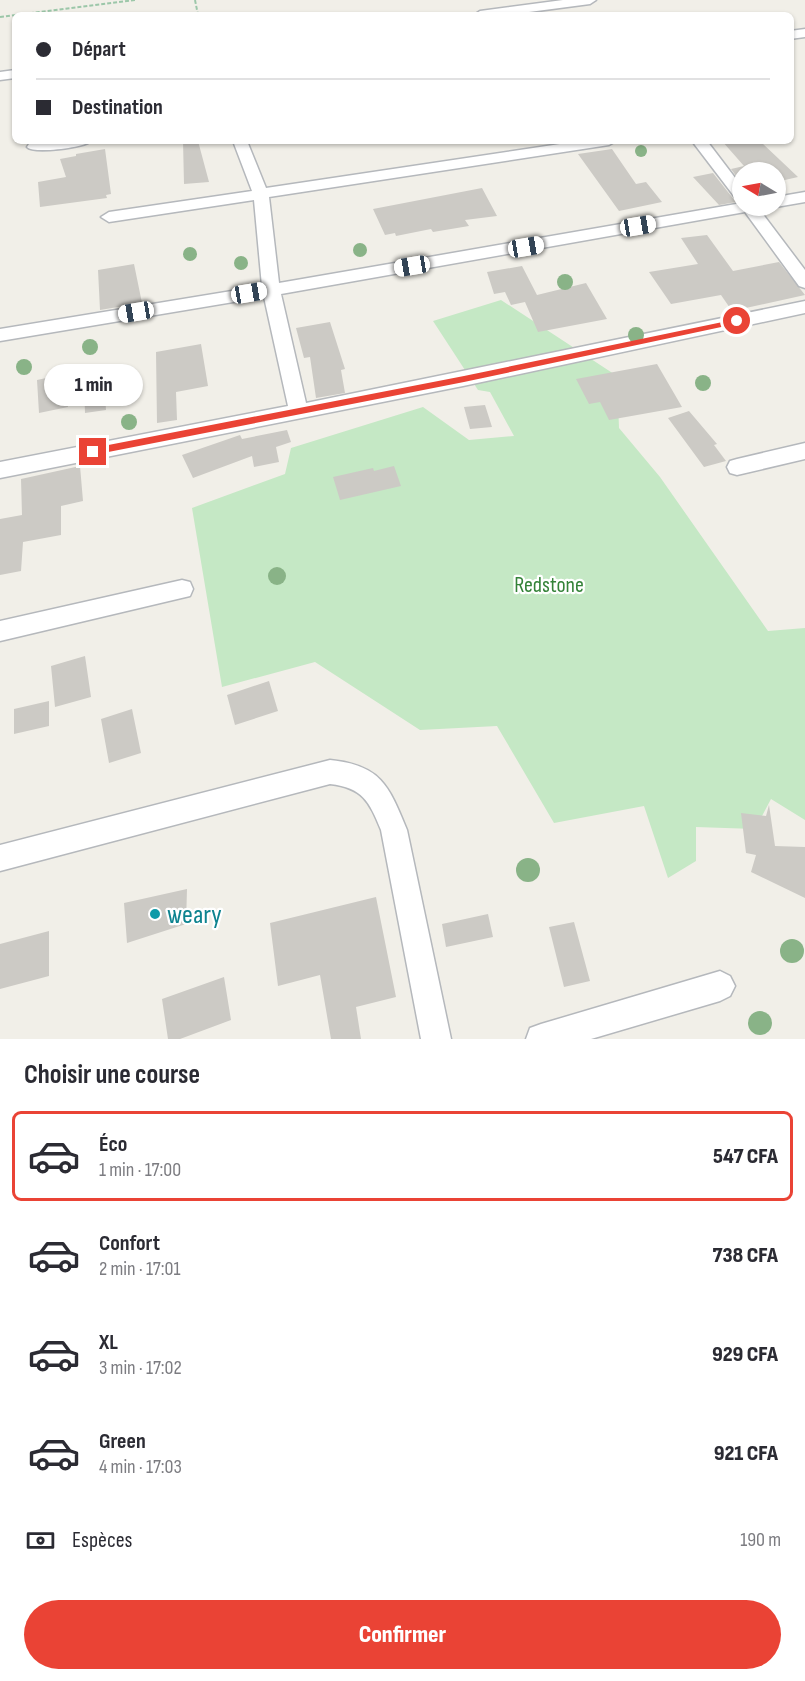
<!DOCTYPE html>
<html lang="fr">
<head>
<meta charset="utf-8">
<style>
  :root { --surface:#fff; --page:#f2f2f3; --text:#2b2b33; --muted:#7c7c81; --line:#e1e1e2; --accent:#ea4335 }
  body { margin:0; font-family:"Sofia Sans Condensed",sans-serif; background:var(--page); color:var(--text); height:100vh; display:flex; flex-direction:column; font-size:22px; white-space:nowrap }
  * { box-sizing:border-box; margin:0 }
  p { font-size:20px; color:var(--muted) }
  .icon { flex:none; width:33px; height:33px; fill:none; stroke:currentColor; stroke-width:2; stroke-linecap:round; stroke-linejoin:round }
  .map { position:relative; height:1039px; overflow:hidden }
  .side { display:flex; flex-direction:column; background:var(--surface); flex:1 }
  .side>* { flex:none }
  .guide { position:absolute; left:12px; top:12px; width:782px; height:132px; border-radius:9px; box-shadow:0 2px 4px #0004; display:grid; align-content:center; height:132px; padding:0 24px; background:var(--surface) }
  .needle { width:39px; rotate:280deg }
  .buttons { position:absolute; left:732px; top:162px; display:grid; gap:12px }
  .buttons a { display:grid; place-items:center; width:54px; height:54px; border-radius:50%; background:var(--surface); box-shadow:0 2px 4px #0004; font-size:30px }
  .end { position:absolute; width:27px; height:27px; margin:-14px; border:8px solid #ea4335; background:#fff; box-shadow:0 0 0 3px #fff }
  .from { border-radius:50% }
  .bubble { position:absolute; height:42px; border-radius:21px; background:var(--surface); box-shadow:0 2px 4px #0004; font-size:20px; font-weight:800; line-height:42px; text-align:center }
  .car { position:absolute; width:18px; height:36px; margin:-18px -9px; border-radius:8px; box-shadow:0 0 4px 2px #0007; background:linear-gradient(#fff 24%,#345 0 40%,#fff 0 76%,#345 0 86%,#fff 0) }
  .guide b { display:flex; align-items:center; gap:21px; height:57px; font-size:22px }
  .guide b+b { border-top:2px solid var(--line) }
  .guide i { width:15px; height:15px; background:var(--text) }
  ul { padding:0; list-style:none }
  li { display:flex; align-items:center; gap:18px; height:90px; margin:0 12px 9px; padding:0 12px; border:3px solid transparent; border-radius:9px }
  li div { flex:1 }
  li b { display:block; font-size:22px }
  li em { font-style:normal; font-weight:800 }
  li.selected { border-color:var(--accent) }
  li>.icon { width:54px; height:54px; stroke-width:1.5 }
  h2 { padding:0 24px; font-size:27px; line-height:72px }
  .pay { display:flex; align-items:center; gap:15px; height:66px; padding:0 24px; font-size:22px }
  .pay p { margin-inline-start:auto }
  .primary-button { display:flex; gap:12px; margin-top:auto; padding:12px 24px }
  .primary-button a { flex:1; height:69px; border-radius:36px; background:var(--accent); color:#fff; font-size:24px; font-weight:800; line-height:69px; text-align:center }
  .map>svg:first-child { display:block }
  .green { fill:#c5e8c5 }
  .building { fill:#cccac5 }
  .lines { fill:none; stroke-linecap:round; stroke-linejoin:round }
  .minor-casing { stroke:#b5b8bc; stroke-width:3 }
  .path { stroke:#9cc7a9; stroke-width:2; stroke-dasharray:4 2; stroke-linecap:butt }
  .minor { fill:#fff; fill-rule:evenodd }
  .tree { fill:#89b387 }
  .route { fill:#ea4335 }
  .culture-dot { fill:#0f9aa8; stroke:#fff; stroke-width:2 }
  .labels { text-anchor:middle; stroke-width:4.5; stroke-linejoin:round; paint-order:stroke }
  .park-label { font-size:22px; fill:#348238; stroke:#fff }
  .near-culture-label { font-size:27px; fill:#0d838f; stroke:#fff; text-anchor:start }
</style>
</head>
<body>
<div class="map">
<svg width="805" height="1039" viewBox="0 0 805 1039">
  <rect width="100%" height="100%" fill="#f1efe8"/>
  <path class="green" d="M501,300L617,376L619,428L660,477L768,631L805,628V820L771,799L755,829L696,827V861L668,878L644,806L554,823L497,726L420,730L315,662L222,687L192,508L285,474L291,448L423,407L469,440L514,436L490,392L478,390L433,321Z"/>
  <path class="building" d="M183,141H198L209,182L184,184Z
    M722,141H760L798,177L776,182V172H742V184L731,169L744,166Z
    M105,149L111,194L106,195L107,198L40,207L38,182L66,177L60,159L76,156V154Z
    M612,149L636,184L646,182L662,202L619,211L578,154Z
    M713,173L735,201L736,202L719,205L693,177Z
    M482,188L497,216L465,220L469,226L433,232L431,229L396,236L395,233L385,235L373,209Z
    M707,235L733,271L779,262L805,295L732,311L721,295L671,304L649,272L698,264L681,238Z
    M134,264L142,303L100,310L98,270Z
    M522,266L537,295L586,283L607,319L538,332L525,302L511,305L505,292L494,294L487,272Z
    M330,322L345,369L341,370L345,393L316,398L310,357L304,358L296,328Z
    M201,344L208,386L176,392L177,420L157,423L156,352Z
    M657,364L682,407L609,420L600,402L589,404L576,379Z
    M65,374L68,407L39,413L37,380Z
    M104,381L106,410L85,413L84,384Z
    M485,405L492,427L470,429L464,407Z
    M689,411L717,444L714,445L726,461L704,467L668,418Z
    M287,430L291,442L276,447L279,462L254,467L252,456L193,478L182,455L240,435L242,439Z
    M80,466L83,501L61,506V535L23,542L21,571L0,575V519L22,515L21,479Z
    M394,466L401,486L340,500L333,477L373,468L374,471Z
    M85,656L91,697L55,707L51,666Z
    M269,681L278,711L235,725L227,695Z
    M49,701V726L14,734V709Z
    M132,709L141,753L109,763L101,719Z
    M769,805L775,846L805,847V898L751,872L756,855L746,853L741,813L766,816Z
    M187,889L186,924L127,943L124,903Z
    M376,897L396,997L356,1007L361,1039H331L320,975L278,986L270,923Z
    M488,914L493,937L446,947L442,924Z
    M574,922L590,981L564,987L549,927Z
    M49,931V976L0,989V944Z
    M224,977L231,1020L180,1039H168L162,999Z"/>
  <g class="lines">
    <defs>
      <path id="minor" d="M563,0H596L590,4L507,15H474L480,11Z
        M805,29V37L790,39V31Z
        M15,70V78L0,80V72Z
        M48,141H91C84,148 33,154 27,147L29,144Z
        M233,141H247L266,188L580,141H616L609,145L269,197L279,283L742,203V206H760L759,209L805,270V288L799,286L745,212L281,294L306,403L805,301V313L463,386L0,478V462L288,406L264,297L0,341V329L262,286L254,200L109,222L101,217L109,212L252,191Z
        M692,141H707L742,187V202L737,200Z
        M805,192V202L776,207L771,206H776V197Z
        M805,443V459L737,475L730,473L727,467L730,461L737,459Z
        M182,580L190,582L193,589L190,596L0,641V621Z
        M330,760C381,765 389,786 407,830L451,1039H421L381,830C369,801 363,788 330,784L0,871V845Z
        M720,971L730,976L735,986L730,996L720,1001L591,1039H526L530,1028L541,1024Z"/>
    </defs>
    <use href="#minor" class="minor-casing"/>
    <path class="path" d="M195,0L198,15
      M0,17L135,0"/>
    <use href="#minor" class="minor"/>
  </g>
  <g class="tree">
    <circle cx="641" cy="151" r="6"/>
    <circle cx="360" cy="250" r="7"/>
    <circle cx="190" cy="254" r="7"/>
    <circle cx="241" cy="263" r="7"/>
    <circle cx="565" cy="282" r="8"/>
    <circle cx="636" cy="335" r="8"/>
    <circle cx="90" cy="347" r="8"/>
    <circle cx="24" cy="367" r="8"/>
    <circle cx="703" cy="383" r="8"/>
    <circle cx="129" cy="422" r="8"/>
    <circle cx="277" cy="576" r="9"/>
    <circle cx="528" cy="870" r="12"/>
    <circle cx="792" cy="951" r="12"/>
    <circle cx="760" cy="1023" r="12"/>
  </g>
  <path class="route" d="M737,319H740V323L464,382L93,455L89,452L93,448L464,376Z"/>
  <circle class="culture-dot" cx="155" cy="914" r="6"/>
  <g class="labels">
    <g class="park-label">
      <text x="549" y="592">Redstone</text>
    </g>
    <g class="near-culture-label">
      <text x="167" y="923">weary</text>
    </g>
  </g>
</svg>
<div class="buttons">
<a><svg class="needle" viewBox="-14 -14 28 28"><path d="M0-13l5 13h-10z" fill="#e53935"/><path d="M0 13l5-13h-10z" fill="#7c7c81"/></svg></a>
</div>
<i class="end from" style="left:737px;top:321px"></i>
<i class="end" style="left:93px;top:452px"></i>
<div class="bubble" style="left:44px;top:364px;width:99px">1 min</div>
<i class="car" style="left:638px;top:226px;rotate:80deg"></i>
<i class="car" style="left:526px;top:247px;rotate:80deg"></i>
<i class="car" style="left:412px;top:266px;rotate:261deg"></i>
<i class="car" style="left:249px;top:293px;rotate:80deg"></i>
<i class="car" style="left:136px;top:312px;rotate:260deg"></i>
<div class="guide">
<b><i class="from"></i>Départ</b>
<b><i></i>Destination</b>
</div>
</div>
<section class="side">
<h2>Choisir une course</h2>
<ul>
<li class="selected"><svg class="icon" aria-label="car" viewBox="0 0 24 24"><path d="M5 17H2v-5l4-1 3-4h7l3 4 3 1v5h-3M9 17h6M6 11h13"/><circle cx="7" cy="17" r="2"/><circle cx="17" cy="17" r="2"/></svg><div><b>Éco</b><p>1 min · 17:00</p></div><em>547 CFA</em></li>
<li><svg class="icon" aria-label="car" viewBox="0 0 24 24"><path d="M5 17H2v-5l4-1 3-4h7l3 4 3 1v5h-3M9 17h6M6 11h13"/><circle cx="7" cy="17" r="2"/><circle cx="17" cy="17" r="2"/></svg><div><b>Confort</b><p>2 min · 17:01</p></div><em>738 CFA</em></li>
<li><svg class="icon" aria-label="car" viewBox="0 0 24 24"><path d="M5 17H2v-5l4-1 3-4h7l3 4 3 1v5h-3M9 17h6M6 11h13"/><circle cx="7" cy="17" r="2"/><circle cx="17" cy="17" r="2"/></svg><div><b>XL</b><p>3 min · 17:02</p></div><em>929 CFA</em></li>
<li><svg class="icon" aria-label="car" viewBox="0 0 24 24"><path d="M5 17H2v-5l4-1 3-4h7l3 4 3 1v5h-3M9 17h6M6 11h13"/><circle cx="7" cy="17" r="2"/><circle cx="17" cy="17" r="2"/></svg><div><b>Green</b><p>4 min · 17:03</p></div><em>921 CFA</em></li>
</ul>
<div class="pay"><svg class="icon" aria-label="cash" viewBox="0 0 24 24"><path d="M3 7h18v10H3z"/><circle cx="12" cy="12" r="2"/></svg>Espèces<p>190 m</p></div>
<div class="primary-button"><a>Confirmer</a></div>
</section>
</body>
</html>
